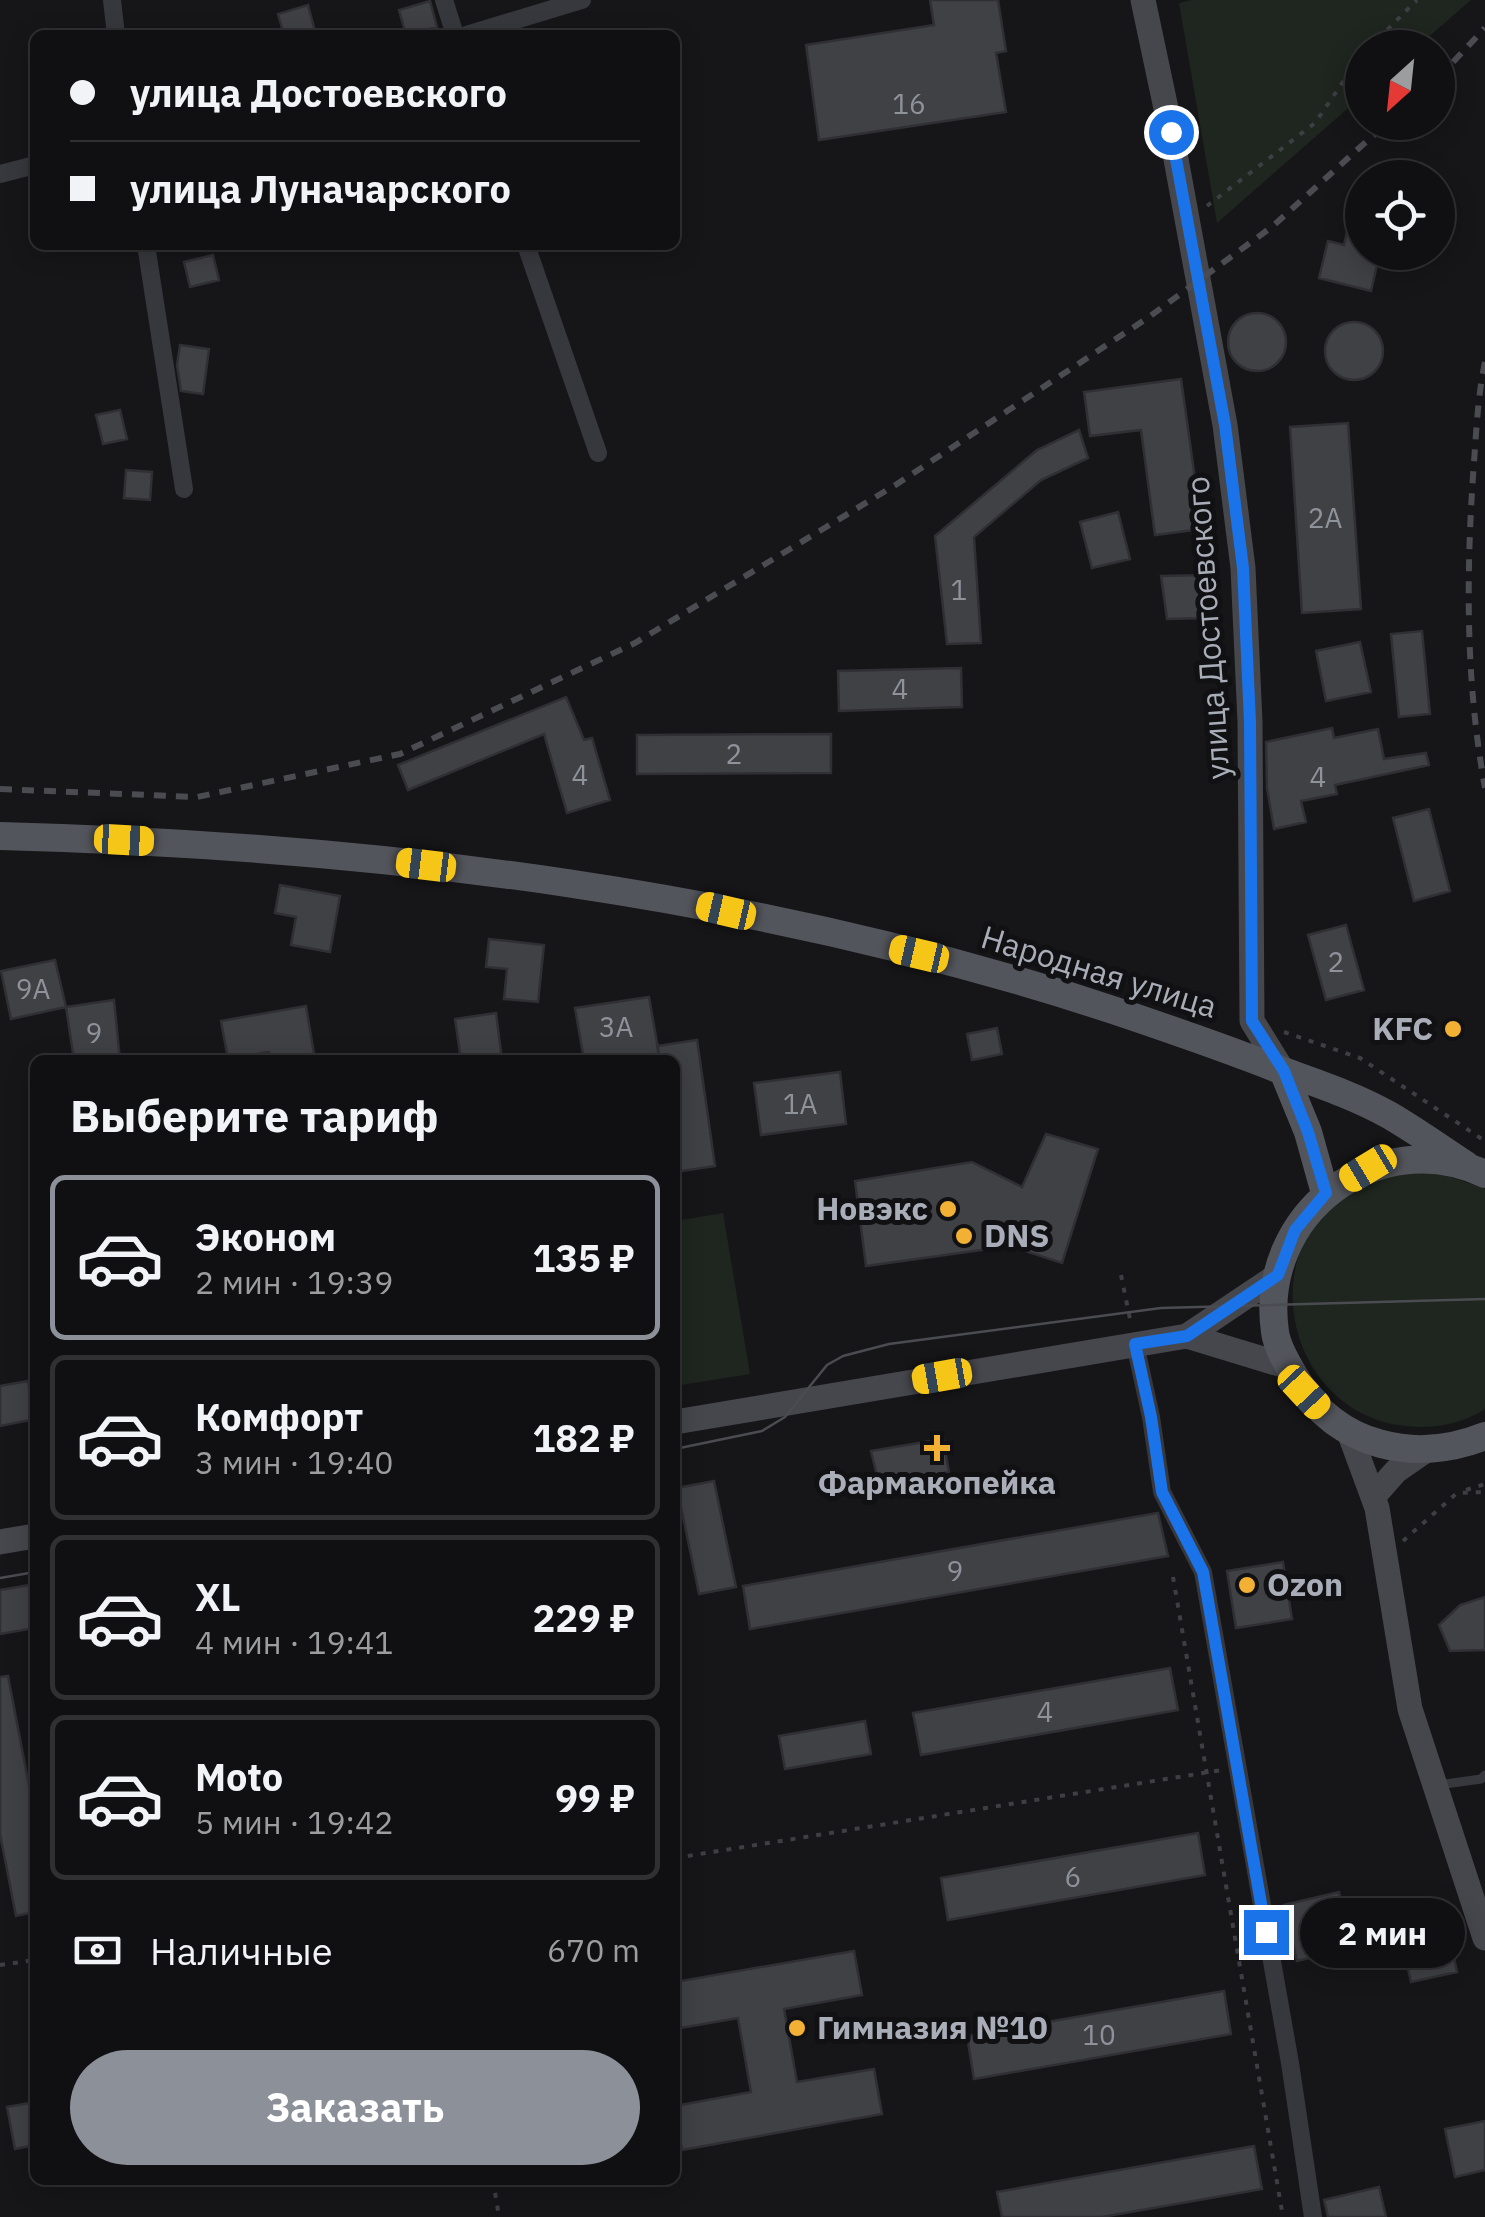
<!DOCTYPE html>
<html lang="ru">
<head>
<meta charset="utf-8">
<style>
  :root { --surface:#101012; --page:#19191b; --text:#f1f3f6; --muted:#9c9d9f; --line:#303032; --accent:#8c9099 }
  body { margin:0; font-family:"IBM Plex Sans",sans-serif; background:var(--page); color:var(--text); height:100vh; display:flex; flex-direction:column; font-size:38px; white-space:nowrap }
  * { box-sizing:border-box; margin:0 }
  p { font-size:32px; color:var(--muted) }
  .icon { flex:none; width:55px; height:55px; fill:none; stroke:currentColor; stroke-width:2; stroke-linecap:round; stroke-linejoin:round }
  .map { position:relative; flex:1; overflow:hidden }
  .drawer { position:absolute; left:30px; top:1055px; width:650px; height:1130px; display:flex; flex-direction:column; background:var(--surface); border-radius:15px; box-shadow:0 5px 25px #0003,0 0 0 2px var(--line) }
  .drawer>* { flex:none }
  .guide { position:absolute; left:30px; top:30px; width:650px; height:220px; border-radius:15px; box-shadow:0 5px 25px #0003,0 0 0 2px var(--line); display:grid; align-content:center; height:220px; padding:0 40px; background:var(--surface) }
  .needle { width:65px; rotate:207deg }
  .buttons { position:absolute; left:1345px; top:30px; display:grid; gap:20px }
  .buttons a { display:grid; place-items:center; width:110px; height:110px; border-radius:50%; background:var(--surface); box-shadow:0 5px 25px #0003,0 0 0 2px var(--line); font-size:50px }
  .end { position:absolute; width:45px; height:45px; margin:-22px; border:12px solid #1a73e8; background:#fff; box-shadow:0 0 0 5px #fff }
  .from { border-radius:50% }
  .bubble { position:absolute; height:70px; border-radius:35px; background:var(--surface); box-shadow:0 5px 25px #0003,0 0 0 2px var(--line); font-size:32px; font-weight:800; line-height:70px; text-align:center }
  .car { position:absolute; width:30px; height:60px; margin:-30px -15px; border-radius:12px; box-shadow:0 0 8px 2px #0007; background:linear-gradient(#f5c518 24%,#345 0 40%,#f5c518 0 76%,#345 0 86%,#f5c518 0) }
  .guide b { display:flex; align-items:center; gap:35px; height:95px; font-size:38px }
  .guide b+b { border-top:2px solid var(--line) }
  .guide i { width:25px; height:25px; background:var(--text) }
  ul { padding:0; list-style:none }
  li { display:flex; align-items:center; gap:30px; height:165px; margin:0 20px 15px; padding:0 20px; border:5px solid var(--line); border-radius:15px }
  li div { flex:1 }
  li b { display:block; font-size:38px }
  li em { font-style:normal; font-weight:800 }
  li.on { border-color:var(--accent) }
  li>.icon { width:90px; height:90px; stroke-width:1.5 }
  h2 { padding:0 40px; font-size:45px; line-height:120px }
  .pay { display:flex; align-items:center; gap:25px; height:110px; padding:0 40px; font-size:38px }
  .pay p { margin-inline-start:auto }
  .primary-button { display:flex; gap:20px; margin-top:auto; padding:20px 40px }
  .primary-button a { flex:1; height:115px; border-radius:60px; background:var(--accent); color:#fff; font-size:40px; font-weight:800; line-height:115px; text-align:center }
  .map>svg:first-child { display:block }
  .green { fill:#1e261f }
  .building { fill:#404145; stroke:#303034; stroke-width:2.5 }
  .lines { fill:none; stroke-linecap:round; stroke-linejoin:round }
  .path { stroke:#3d3f44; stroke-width:4; stroke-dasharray:5 8; stroke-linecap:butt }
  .lane { stroke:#37383d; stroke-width:9 }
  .street { stroke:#37383d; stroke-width:18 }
  .secondary { stroke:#45474d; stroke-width:25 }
  .primary { stroke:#53555c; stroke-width:28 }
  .tram { stroke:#4a4c52; stroke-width:2.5 }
  .rail { stroke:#4a4c52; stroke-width:6; stroke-dasharray:12 10; stroke-linecap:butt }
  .route { stroke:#1a73e8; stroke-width:12 }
  .poi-dot { fill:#f2b134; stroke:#111113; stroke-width:4 }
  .labels { text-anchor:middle; stroke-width:10; stroke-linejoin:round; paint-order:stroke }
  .number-label { font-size:28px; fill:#8e929b }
  .street-label { font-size:32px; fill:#a8adb8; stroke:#111113 }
  .poi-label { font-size:32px; font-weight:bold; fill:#a8adb8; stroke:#111113; text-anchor:start }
</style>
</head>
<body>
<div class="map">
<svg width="1485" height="2217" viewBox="0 0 1485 2217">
  <rect width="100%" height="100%" fill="#161618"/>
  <path class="green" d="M1192,0H1471L1417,47L1362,48V96L1217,223L1179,3Z
    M1438,1172L1485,1189V1409C1460,1425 1433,1429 1405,1426C1285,1413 1249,1245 1357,1187C1383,1174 1409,1173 1438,1172Z
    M723,1213L750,1374L675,1386V1221Z"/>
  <path class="building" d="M930,0H998L1006,51L996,53L1006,112L819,140L806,45L934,25Z
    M430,1L437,27L406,35L399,10Z
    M308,5L316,35H284L278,14Z
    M1348,228L1362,231V252H1380L1371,291L1319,278L1328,241L1344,245Z
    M213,255L219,280L190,287L184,262Z
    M1228 342a29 29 0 1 1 58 0a29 29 0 1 1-58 0Z
    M1325 351a29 29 0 1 1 58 0a29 29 0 1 1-58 0Z
    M180,345L209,349L203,394L181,391L177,365Z
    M1181,379L1202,529L1155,535L1141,430L1090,436L1084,392Z
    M120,410L127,439L103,444L96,415Z
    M1348,423L1361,609L1302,613L1290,427Z
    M1079,430L1088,458L1041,480L974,537L981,643L947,644L935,536L1037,450Z
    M126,470L152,472L150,500L124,498Z
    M1118,512L1130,559L1092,568L1080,522Z
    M1209,575L1211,618L1167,619L1161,576Z
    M1422,631L1430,714L1399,717L1391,634Z
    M1360,642L1371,692L1326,701L1316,651Z
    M961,668L962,707L839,711L838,671Z
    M566,697L584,740L592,738L610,800L567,813L544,734L408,790L398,765Z
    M1332,728L1334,738L1378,729L1384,759L1426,753L1429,765L1335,785L1337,794L1301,801L1306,822L1274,829L1267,788L1266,742Z
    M831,734V773L637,774V735Z
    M1429,809L1450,891L1414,901L1393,818Z
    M280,885L340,896L330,952L291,945L296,917L275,913Z
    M1346,925L1364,990L1326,1000L1308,935Z
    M489,939L544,945L538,1002L504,999L507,969L486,967Z
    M55,960L66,1007L11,1019L1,971Z
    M649,997L659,1054L623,1060H584L575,1008Z
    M114,1000L120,1060H74L66,1007Z
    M306,1006L315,1060H270L269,1052L228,1059L221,1021Z
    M496,1013L502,1060H461L455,1019Z
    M997,1028L1002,1054L972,1060L967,1034Z
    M697,1040L715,1166L675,1172V1060H660L657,1046Z
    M840,1072L846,1124L761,1135L754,1083Z
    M1046,1134L1098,1149L1062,1263L1010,1246L866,1266L855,1181L972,1162L1022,1187Z
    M28,1381L35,1419L0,1426V1386Z
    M943,1439L949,1472L879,1484L871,1451Z
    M714,1481L736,1587L699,1594L677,1488Z
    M1158,1513L1168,1556L750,1629L743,1586Z
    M1283,1562L1292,1619L1236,1628L1227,1571Z
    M35,1584V1628L0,1634V1590Z
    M1485,1597V1650L1450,1651L1439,1625L1460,1605Z
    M1170,1668L1178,1710L921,1755L913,1713Z
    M8,1676L35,1817V1912L16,1916L0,1834V1677Z
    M865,1721L871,1754L785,1769L779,1736Z
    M1198,1833L1205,1875L948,1920L941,1878Z
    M1339,1892L1352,1948L1297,1961L1284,1905Z
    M1447,1924L1457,1972L1411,1982L1400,1934Z
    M854,1951L862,1995L784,2009L797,2082L874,2069L882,2114L682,2150L675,2106L751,2092L738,2018L675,2029V1982Z
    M1224,1991L1231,2034L974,2079L967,2036Z
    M35,2102V2145L15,2149L7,2107Z
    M1485,2121V2170L1455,2177L1445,2129Z
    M1254,2146L1262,2189L1102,2217H1002L997,2192Z
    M1379,2187L1386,2217H1328L1324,2200Z"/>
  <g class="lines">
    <path class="path" d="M1369,48L1417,0
      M1207,206L1315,123L1362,54
      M1284,1032L1360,1058L1485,1141
      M1121,1275L1131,1324
      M1466,1490L1485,1484
      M1403,1541L1457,1493L1485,1492
      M1173,1577L1283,2217
      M675,1858L1222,1770
      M0,1965L35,1960
      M493,2180L499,2217"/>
    <path class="lane" d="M1438,1785L1481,1779L1485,1775"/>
    <path class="street" d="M112,0L116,35
      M444,0L455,35
      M466,35L582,0
      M0,174L35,165
      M146,245L184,489
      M526,245L598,453
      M1135,1344L1151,1417L1162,1492L1203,1572L1290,2063L1313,2217"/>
    <path class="secondary" d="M1143,0L1171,132L1225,425L1243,568L1250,722L1252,1021L1283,1071
      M1187,1336L1278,1275
      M675,1422L1187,1336L1289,1367
      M1349,1432L1377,1508L1410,1709L1485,1938
      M1373,1497L1396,1471L1425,1451
      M0,1542L35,1536"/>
    <path class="primary" d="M0,836C380,846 763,893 1125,1014C1178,1032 1231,1050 1283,1071C1319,1084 1355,1096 1389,1115C1415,1130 1440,1148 1466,1165
      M1283,1071L1308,1132L1325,1193
      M1485,1174C1377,1123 1258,1214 1275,1332C1277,1348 1289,1367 1297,1380C1337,1447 1416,1464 1485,1436"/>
    <path class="tram" d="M675,1449L762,1431L785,1417L827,1365L843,1356L889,1344L1161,1308L1485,1299
      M0,1578L35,1572"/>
    <path class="rail" d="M1438,78L1485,28
      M1485,362C1477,400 1476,438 1473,476C1466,580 1466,685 1485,788
      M0,789L197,797L400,754L635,643L897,484L1149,317L1273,226L1388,122"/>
  </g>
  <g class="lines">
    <path class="route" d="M1171,132L1225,425L1243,568L1250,722L1252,1021L1284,1071L1308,1132L1326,1193L1295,1230L1278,1275L1187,1336L1135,1344L1151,1417L1162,1492L1203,1572L1266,1932"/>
  </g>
  <g class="poi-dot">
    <circle cx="1453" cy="1029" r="10"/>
    <circle cx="948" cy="1209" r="10"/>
    <circle cx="964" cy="1236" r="10"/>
    <path d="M932 1433h10v10h10v10h-10v10h-10v-10h-10v-10h10z"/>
    <circle cx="1247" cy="1585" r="10"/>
    <circle cx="797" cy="2028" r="10"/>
  </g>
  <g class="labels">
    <g class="number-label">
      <text x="909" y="114">16</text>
      <text x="1325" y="528">2А</text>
      <text x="959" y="600">1</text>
      <text x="900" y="699">4</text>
      <text x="734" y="764">2</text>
      <text x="580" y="785">4</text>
      <text x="1318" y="787">4</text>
      <text x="1336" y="972">2</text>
      <text x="33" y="999">9А</text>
      <text x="616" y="1037">3А</text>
      <text x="94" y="1043">9</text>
      <text x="800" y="1114">1А</text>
      <text x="955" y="1581">9</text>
      <text x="1045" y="1722">4</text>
      <text x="1073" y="1887">6</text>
      <text x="1099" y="2045">10</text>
    </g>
    <g class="street-label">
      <text transform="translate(1208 628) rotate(-94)" y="11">улица Достоевского</text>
      <text transform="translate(1099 972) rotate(17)" y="11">Народная улица</text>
    </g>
    <g class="poi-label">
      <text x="1433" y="1040" text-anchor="end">KFC</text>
      <text x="928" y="1220" text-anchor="end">Новэкс</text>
      <text x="984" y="1247">DNS</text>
      <text x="937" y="1494" text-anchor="middle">Фармакопейка</text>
      <text x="1267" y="1596">Ozon</text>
      <text x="817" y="2039">Гимназия №10</text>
    </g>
  </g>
</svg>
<div class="buttons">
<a><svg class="needle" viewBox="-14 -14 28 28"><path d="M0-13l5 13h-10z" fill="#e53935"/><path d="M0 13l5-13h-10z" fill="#9c9d9f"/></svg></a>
<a><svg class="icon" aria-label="locate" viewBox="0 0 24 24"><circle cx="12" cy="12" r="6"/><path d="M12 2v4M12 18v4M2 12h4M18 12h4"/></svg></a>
</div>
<i class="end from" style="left:1171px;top:132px"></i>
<i class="end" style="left:1266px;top:1932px"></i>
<div class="bubble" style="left:1300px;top:1898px;width:165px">2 мин</div>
<i class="car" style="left:124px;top:840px;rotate:93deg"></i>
<i class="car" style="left:426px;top:865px;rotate:277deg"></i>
<i class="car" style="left:726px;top:911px;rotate:283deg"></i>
<i class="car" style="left:919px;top:954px;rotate:283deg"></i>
<i class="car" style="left:1368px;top:1168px;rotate:239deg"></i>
<i class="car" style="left:942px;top:1376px;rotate:260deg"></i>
<i class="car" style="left:1304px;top:1392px;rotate:137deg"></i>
<div class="guide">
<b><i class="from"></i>улица Достоевского</b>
<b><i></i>улица Луначарского</b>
</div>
<section class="drawer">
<h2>Выберите тариф</h2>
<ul>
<li class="on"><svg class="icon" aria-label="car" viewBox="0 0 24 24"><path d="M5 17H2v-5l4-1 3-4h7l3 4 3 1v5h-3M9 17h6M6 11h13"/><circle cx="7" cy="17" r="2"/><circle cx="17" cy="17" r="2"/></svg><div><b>Эконом</b><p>2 мин · 19:39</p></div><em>135 ₽</em></li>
<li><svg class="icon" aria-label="car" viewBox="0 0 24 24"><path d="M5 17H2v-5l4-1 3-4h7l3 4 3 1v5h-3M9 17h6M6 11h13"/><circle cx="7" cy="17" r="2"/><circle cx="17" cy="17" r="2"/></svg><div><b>Комфорт</b><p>3 мин · 19:40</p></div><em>182 ₽</em></li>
<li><svg class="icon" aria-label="car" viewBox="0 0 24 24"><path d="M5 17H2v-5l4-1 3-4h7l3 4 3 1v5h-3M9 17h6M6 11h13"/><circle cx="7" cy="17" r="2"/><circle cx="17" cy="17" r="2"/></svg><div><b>XL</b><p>4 мин · 19:41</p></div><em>229 ₽</em></li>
<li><svg class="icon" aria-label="car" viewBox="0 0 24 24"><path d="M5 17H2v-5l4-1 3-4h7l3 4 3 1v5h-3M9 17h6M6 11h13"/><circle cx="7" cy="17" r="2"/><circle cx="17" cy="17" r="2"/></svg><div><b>Moto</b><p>5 мин · 19:42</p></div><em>99 ₽</em></li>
</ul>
<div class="pay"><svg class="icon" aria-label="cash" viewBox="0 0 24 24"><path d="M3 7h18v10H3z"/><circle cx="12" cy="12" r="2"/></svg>Наличные<p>670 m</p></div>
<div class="primary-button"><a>Заказать</a></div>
</section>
</div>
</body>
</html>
